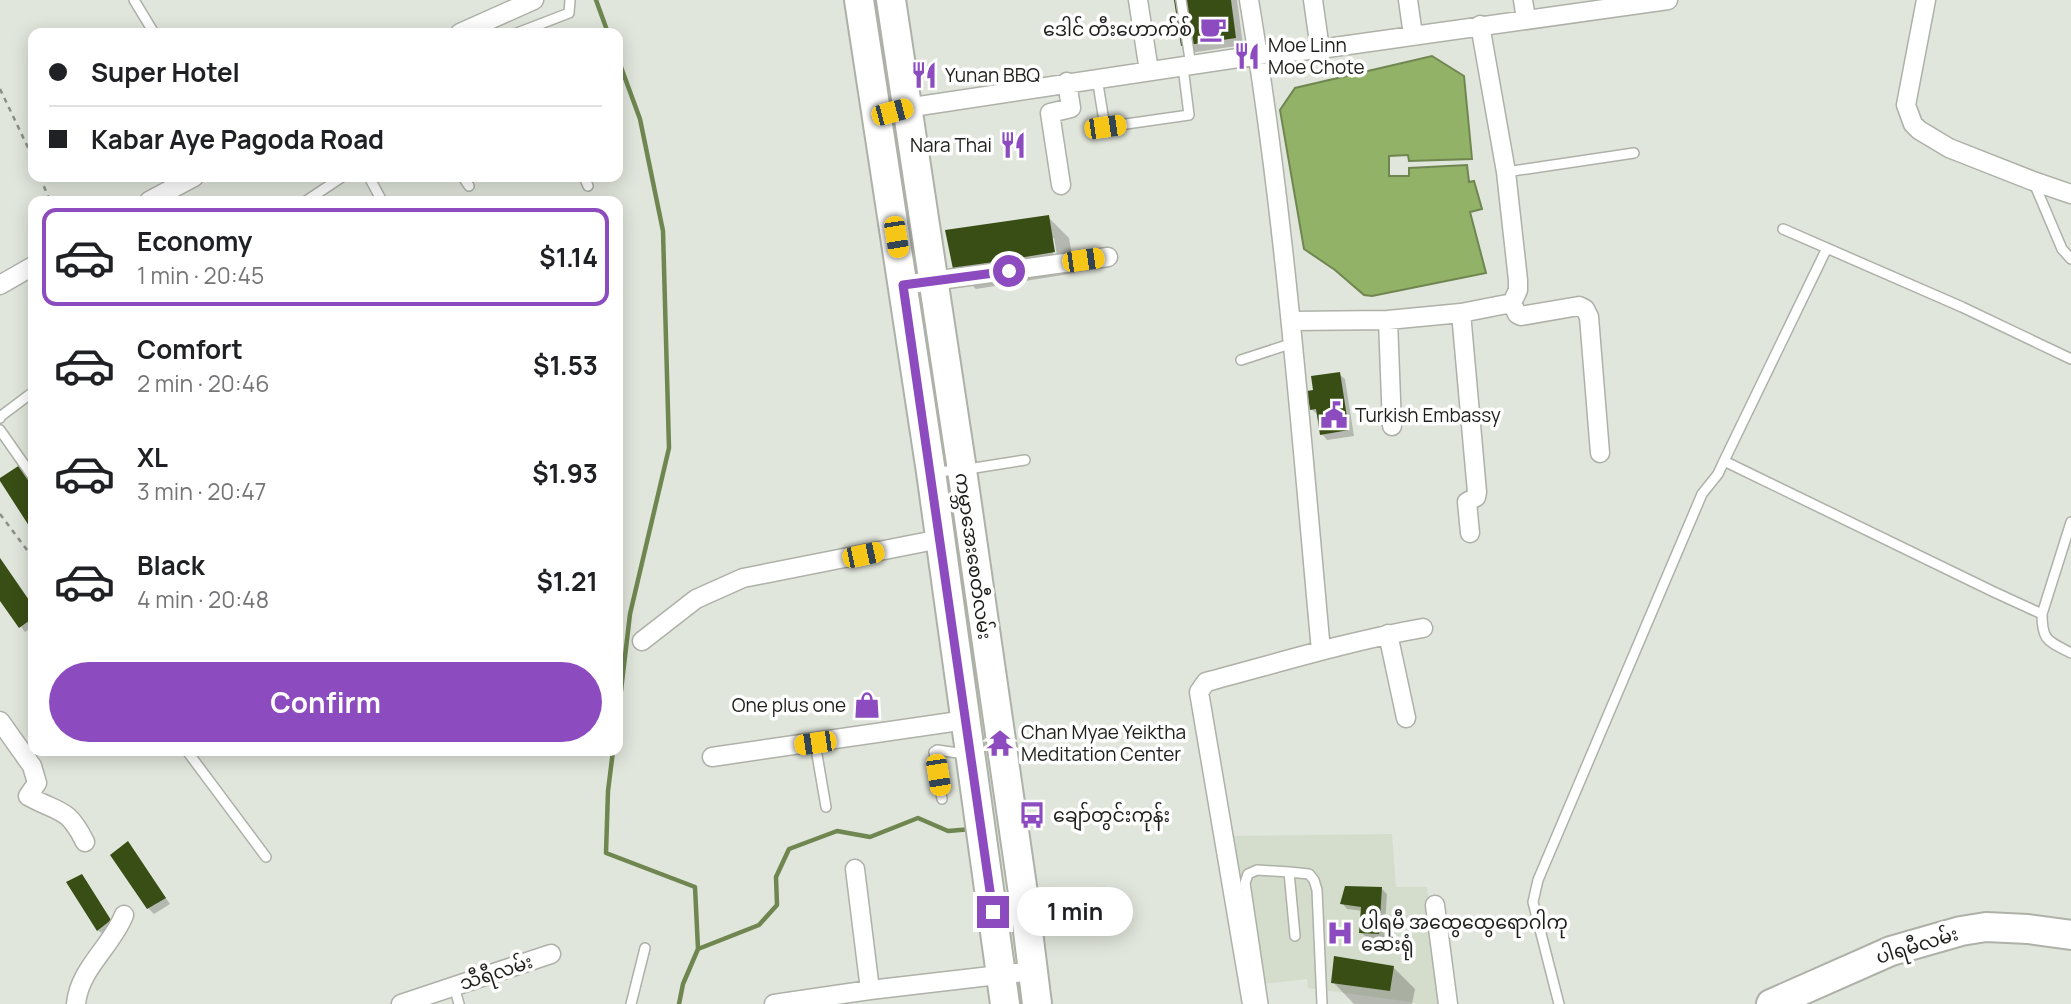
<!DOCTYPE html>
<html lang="en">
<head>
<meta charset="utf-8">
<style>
  :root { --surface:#fff; --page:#f2f2f2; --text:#202124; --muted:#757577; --line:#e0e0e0; --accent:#8d4bc0 }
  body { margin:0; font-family:Manrope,"Noto Sans Myanmar",sans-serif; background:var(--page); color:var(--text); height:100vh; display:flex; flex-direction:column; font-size:26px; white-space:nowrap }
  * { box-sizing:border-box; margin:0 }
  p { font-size:23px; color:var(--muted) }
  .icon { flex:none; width:38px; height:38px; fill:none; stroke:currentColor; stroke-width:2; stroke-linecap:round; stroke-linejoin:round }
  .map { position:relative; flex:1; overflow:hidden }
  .details { position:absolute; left:28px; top:196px; width:595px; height:560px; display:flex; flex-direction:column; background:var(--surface); border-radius:14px; box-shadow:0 4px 18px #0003 }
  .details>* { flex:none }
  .top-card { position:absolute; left:28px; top:28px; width:595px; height:154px; border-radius:14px; box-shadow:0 4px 18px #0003; display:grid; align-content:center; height:154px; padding:0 21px; background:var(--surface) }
  .end { position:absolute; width:32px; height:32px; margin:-16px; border:9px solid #8d4bc0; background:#fff; box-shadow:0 0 0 4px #fff }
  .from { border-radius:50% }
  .bubble { position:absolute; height:49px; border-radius:24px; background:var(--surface); box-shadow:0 4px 18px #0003; font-size:23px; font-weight:700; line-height:49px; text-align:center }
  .car { position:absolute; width:21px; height:42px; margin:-21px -10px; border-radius:9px; box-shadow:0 0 5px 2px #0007; background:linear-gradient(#f5c518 24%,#345 0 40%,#f5c518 0 76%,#345 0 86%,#f5c518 0) }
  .top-card b { display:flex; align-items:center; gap:24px; height:66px; font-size:26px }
  .top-card b+b { border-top:2px solid var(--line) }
  .top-card i { width:18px; height:18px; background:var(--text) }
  ul { padding:12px 0 0; list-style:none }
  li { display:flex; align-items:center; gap:21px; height:98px; margin:0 14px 10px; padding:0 7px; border:4px solid transparent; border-radius:14px }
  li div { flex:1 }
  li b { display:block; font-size:26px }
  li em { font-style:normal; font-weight:700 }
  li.current { border-color:var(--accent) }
  li>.icon { width:63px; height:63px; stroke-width:1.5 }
  .action { display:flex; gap:14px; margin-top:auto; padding:14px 21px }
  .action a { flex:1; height:80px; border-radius:42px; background:var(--accent); color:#fff; font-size:28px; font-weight:700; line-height:80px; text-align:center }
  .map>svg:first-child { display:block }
  .built { fill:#d4dccb }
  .water { fill:#92b267; stroke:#6f8650; stroke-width:2 }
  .shadow { fill:#0003; fill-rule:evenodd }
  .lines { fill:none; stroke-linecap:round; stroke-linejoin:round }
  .stream { stroke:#6f8650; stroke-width:4.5 }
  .building { fill:#394e15 }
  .service-casing { stroke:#adb1a8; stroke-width:12 }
  .minor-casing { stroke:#adb1a8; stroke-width:21 }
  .primary-casing { stroke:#adb1a8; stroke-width:32 }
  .path { stroke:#8b8f88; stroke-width:2.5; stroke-dasharray:5 5; stroke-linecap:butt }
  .service { stroke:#fff; stroke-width:9 }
  .minor { stroke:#fff; stroke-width:18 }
  .primary { stroke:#fff; stroke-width:28 }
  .route { stroke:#8d4bc0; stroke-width:9 }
  .labels { text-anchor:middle; stroke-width:7; stroke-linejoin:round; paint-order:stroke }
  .poi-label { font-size:19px; fill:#1e1f1c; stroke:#fff; text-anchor:start }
  .street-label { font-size:19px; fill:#1e1f1c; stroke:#fff }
</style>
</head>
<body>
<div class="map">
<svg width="2071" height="1004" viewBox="0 0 2071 1004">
  <rect width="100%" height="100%" fill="#e1e6dc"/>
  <path class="built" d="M1392,834L1396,887H1427L1442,1004H1417L1411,1002L1308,988L1307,979L1254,985L1233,836Z"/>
  <path class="water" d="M1432,56L1464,76L1472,159L1409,161L1408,155L1389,156V176H1409V168L1467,165L1469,182L1474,181L1482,209L1470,212L1486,273L1372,296L1364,295L1335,270L1304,249L1280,110L1295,88Z"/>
  <path class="shadow" d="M1176,0H1237L1243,45L1190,53L1183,45Z
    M1048,217L1069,238L1075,273L976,289L954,268ZM1051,238H1054L1058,261H1054Z
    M1339,374L1345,379L1354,436L1327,440L1322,434L1317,414L1311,409L1315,391Z
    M0,558L33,606V627L25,632L0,598Z
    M128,843L170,904L154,914L148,908Z
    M85,879L113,924L101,933L98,930Z
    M1381,888L1387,894L1384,939L1367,938L1361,932L1363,911L1347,909L1342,903Z
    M1394,968L1415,989L1412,1004H1354L1333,982Z"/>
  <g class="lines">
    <path class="stream" d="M596,0L608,33
      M618,59L640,119L663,231L669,448L630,614L618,716
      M613,751L608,791L606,853L695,887L698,949
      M679,1004L683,984L698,949L759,925L777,905L776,877L789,849L837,831L870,837L918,818L948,831L972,829"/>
  </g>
  <path class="building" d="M1174,0H1231L1236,38L1181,46Z
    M1049,215L1055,252L953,269L945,230Z
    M1340,372L1349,430L1320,435L1316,409L1310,410L1307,391L1313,390L1311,376Z
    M23,463L33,480V532L0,481V478Z
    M0,558L33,606V618L19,628L0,601Z
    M128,841L166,898L147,909L110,855Z
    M82,874L111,920L97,931L66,882Z
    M1345,886L1382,887L1379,934L1359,933L1361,907L1340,904Z
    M1334,956L1394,966L1390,991L1331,983Z"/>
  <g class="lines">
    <defs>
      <path id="service" d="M134,0L154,33
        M1181,0L1191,66
        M517,33L569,13L570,0
        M1097,78L1105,127L1189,115L1183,67
        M1506,172L1634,153
        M369,177L382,201
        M463,177L469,186
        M584,177L588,186
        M2034,183L2062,249L2071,259
        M306,201L342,177
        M1783,229L1962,307L2071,359
        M1241,360L1293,343
        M0,418L1,416L33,392
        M0,430L33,477
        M1724,461L1827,248
        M933,472L962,470L1025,460
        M2042,614C2042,641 2048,641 2071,653
        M815,743L826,807
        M187,751L266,857
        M942,799L934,752L937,750L965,754
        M1289,872L1309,874L1314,880L1317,890L1322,1004
        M454,986L459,1004
        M631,1004L645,948
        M1263,1004L1245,883L1248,874L1257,870L1289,872L1295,936
        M1559,1004L1533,902L1538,880L1702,494L1718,474L1724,461L1994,592L2042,614L2071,522"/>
      <path id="minor" d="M1138,0L1149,71
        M1249,0C1285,215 1301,434 1321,651
        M1313,0L1320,49
        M1408,0L1413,35
        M1523,0L1526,19
        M1926,0L1906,105L1913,124L1919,130L1949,148L2033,181L2071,194
        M1480,25L1506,172L1518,280V290L1512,303L1517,314L1521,316L1579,306L1585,309L1589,317L1600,453
        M460,33L534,0
        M877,116L906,108L1258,55L1320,49L1668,0
        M1061,185L1050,113L1071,108L1067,82
        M149,201L194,177
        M0,285L33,266
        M903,285L1108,257
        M1461,313L1477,492L1476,497L1467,502L1470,533
        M1388,320L1392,426
        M1291,321L1388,320L1461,313L1512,303
        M1388,634L1406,718
        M642,641L696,599L743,578L940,539
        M0,721L32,766L37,783L28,796C60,814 67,806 85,842
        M712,757L966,720
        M855,869L870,990
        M1435,905L1448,1004
        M76,1004C79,969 112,946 124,915
        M401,1004L551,954
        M774,1004L870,990L1033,971
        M1252,1004L1199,692L1206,682C1278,663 1349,641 1423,628"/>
      <path id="primary" d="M859,0L931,472L1005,1004
        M891,0L962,470L1025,907L1037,1004
        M1771,1004L1891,951L1961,931L1986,927L2028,929L2071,935"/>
    </defs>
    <use href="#service" class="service-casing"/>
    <use href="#minor" class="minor-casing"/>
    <use href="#primary" class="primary-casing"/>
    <path class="path" d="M0,89L33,158
      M40,177L50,201
      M0,514L33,558"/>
    <use href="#service" class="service"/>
    <use href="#minor" class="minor"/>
    <use href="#primary" class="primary"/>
  </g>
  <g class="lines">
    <path class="route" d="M993,912L903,285L1009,271"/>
  </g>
  <defs>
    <symbol id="cafe-bare" viewBox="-9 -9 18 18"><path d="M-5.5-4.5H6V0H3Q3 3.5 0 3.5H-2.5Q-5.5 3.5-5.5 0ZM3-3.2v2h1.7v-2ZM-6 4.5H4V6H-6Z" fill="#8d4bc0" stroke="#fff" stroke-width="2.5" paint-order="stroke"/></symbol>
    <symbol id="restaurant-bare" viewBox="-9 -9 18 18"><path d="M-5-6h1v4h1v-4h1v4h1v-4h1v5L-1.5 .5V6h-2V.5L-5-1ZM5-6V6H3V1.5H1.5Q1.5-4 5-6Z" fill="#8d4bc0" stroke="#fff" stroke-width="2.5" paint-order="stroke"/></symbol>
    <symbol id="civic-bare" viewBox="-9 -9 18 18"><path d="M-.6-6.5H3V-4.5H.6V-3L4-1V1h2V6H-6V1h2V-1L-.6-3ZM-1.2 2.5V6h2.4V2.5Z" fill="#8d4bc0" stroke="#fff" stroke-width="2.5" paint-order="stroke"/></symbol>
    <symbol id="shop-bare" viewBox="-9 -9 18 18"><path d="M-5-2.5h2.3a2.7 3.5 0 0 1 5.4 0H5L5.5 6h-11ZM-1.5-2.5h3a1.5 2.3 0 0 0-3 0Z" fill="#8d4bc0" stroke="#fff" stroke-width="2.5" paint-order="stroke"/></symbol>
    <symbol id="temple-bare" viewBox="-9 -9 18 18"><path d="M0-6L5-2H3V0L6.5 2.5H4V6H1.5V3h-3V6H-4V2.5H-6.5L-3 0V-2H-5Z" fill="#8d4bc0" stroke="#fff" stroke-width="2.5" paint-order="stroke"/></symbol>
    <symbol id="bus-bare" viewBox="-9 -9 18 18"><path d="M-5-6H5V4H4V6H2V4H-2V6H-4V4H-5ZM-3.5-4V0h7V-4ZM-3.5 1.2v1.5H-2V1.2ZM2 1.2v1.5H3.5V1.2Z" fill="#8d4bc0" stroke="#fff" stroke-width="2.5" paint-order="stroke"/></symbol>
    <symbol id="hospital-bare" viewBox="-9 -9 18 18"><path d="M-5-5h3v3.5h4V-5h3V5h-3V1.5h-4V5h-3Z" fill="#8d4bc0" stroke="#fff" stroke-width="2.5" paint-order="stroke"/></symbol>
  </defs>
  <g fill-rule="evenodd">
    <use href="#cafe-bare" x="1194" y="10" width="38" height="38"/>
    <use href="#restaurant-bare" x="1228" y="37" width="38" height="38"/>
    <use href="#restaurant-bare" x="905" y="56" width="38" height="38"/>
    <use href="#restaurant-bare" x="994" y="126" width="38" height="38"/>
    <use href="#civic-bare" x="1315" y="396" width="38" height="38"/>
    <use href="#shop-bare" x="848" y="686" width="38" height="38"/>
    <use href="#temple-bare" x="981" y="724" width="38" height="38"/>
    <use href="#bus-bare" x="1013" y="796" width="38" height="38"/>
    <use href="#hospital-bare" x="1321" y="914" width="38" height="38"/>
  </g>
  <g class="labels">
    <g class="poi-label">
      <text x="1192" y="36" text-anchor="end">ဒေါင် တီးဟောက်စ်</text>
      <text x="1268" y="52">Moe Linn<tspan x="1268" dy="22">Moe Chote</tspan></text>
      <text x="945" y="82">Yunan BBQ</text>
      <text x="992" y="152" text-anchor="end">Nara Thai</text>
      <text x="1355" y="422">Turkish Embassy</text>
      <text x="846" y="712" text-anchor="end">One plus one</text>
      <text x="1021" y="739">Chan Myae Yeiktha<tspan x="1021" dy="22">Meditation Center</tspan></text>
      <text x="1053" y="822">ချော်တွင်းကုန်း</text>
      <text x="1361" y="929">ပါရမီ အထွေထွေရောဂါကု<tspan x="1361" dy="22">ဆေးရုံ</tspan></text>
    </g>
    <g class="street-label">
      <text transform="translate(974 556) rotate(82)" y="7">ကမ္ဘာအေးစေတီလမ်း</text>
      <text transform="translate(1917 945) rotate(-17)" y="7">ပါရမီလမ်း</text>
      <text transform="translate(496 972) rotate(-18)" y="7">သီရီလမ်း</text>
    </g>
  </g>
</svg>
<i class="end from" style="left:1009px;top:271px"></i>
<i class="end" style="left:993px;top:912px"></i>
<div class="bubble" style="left:1017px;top:887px;width:116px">1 min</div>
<i class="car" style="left:892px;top:112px;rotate:75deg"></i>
<i class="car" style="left:1105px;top:127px;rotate:82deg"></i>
<i class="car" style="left:896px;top:237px;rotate:171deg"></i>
<i class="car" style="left:1083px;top:260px;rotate:82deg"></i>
<i class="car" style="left:863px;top:555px;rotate:78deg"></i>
<i class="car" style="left:815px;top:743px;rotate:262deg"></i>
<i class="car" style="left:938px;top:775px;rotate:171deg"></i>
<div class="top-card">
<b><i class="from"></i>Super Hotel</b>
<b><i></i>Kabar Aye Pagoda Road</b>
</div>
<section class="details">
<ul>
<li class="current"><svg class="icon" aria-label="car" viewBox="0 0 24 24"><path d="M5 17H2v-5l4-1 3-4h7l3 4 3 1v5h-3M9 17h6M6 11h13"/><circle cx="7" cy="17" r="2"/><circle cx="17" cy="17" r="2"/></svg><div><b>Economy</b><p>1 min · 20:45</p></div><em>$1.14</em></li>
<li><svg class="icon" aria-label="car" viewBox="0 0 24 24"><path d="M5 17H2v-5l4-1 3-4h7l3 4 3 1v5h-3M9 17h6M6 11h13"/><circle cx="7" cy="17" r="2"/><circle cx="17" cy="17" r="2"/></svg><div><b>Comfort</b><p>2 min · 20:46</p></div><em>$1.53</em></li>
<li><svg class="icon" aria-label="car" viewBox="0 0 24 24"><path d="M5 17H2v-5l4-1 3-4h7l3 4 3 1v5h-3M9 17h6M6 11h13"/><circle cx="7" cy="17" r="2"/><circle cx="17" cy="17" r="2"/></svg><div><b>XL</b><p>3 min · 20:47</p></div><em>$1.93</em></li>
<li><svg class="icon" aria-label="car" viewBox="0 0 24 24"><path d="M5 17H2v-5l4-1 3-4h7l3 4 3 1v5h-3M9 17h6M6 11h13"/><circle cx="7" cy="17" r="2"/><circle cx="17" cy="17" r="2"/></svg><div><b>Black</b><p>4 min · 20:48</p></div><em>$1.21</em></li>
</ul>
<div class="action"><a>Confirm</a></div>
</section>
</div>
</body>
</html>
